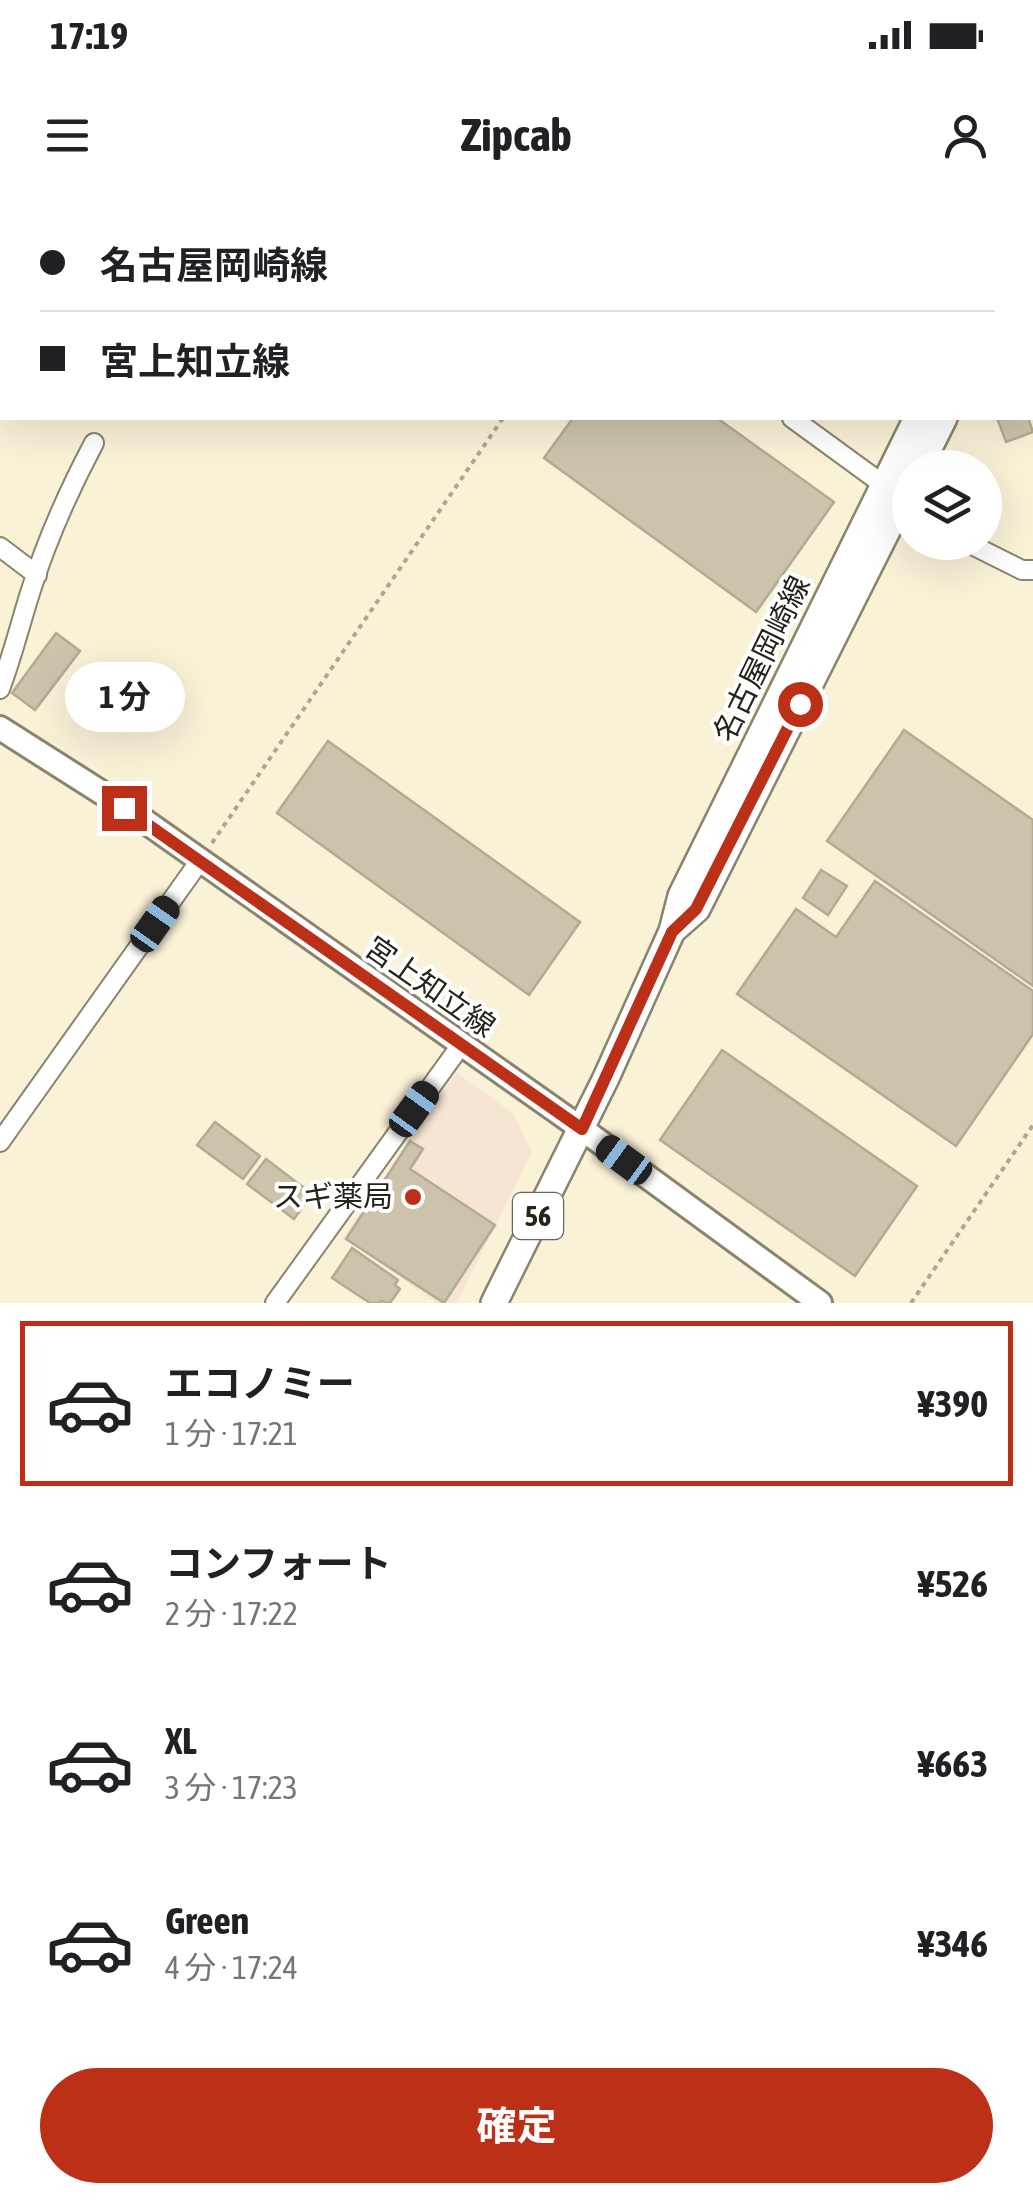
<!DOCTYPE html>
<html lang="ja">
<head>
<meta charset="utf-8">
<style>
  :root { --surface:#fff; --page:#f2f2f2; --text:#202124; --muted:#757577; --line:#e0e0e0; --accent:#bc3018 }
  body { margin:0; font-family:"Asap Condensed","Noto Sans JP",sans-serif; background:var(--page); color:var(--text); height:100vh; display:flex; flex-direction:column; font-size:38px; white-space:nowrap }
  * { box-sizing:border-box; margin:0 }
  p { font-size:32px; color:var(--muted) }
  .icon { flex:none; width:55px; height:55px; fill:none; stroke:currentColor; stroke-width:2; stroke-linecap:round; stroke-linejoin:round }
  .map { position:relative; height:1103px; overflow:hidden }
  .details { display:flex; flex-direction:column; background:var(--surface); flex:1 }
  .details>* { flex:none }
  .top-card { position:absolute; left:0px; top:0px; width:1035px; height:220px; box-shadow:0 10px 40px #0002; display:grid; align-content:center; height:220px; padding:0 40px; background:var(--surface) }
  .controls { position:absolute; left:892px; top:250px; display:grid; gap:20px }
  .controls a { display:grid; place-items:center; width:110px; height:110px; border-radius:50%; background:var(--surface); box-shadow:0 10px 40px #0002; font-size:50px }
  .end { position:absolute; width:45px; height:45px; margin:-22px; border:12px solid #bc3018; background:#fff; box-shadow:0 0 0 5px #fff }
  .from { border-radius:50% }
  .bubble { position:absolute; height:70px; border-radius:35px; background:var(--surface); box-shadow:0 10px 40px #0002; font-size:32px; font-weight:700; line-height:70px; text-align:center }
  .car { position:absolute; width:30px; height:60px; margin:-30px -15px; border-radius:12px; box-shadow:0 0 8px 2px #0007; background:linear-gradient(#222 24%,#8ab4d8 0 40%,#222 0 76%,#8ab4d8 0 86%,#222 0) }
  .top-card b { display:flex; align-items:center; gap:35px; height:95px; font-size:38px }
  .top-card b+b { border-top:2px solid var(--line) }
  .top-card i { width:25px; height:25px; background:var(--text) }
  ul { padding:18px 0 0; list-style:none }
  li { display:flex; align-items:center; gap:30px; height:165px; margin:0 20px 15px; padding:0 20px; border:5px solid transparent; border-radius:0px }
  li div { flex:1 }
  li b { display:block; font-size:38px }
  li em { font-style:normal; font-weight:700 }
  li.active { border-color:var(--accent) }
  li>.icon { width:90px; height:90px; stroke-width:1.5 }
  .action { display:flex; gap:20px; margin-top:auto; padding:20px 40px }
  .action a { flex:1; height:115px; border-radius:60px; background:var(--accent); color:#fff; font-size:40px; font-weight:700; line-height:115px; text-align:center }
  .status { display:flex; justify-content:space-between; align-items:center; height:70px; padding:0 50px; background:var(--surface); direction:ltr }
  .status svg { height:28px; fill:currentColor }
  header { display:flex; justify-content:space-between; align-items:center; height:130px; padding:0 40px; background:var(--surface); font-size:45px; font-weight:700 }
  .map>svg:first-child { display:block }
  .commercial { fill:#f6e5d3 }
  .building { fill:#cbc4aa; stroke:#b2ab91; stroke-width:2.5 }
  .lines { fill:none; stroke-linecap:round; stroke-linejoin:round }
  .minor-casing { stroke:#8b846c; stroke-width:22 }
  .secondary-casing { stroke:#8b846c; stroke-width:28 }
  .primary-casing { stroke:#8b846c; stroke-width:30 }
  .path { stroke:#ada692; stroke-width:4; stroke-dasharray:5 5; stroke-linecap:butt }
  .minor { stroke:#fff; stroke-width:18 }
  .secondary { stroke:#fff; stroke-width:22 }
  .primary { stroke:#fff; stroke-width:25 }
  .route { stroke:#bc3018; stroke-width:12 }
  .poi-dot { fill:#bc3018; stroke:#fff; stroke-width:4 }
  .labels { text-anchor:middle; stroke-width:8; stroke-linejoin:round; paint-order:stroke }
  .shield { fill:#fff; stroke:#67655e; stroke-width:2.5 }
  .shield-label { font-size:28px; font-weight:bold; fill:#262319 }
  .street-label { font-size:30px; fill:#262319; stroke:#fff }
  .poi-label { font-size:30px; fill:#262319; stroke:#fff; text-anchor:end }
</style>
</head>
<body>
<div class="status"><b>17:19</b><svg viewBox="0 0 49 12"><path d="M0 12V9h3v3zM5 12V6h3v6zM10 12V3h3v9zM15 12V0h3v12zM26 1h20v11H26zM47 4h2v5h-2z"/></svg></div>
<header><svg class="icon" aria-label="menu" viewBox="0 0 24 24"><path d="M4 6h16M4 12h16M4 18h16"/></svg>Zipcab<svg class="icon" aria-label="person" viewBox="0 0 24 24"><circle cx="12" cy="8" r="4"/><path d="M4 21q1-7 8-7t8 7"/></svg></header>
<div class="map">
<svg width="1033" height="1103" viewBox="0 0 1033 1103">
  <rect width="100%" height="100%" fill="#faf2d7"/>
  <path class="commercial" d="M456,872L514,914L532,952L457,1103H437L343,1038Z"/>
  <path class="building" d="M689,0H869L867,2H687Z
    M573,218H717L834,302L756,412L544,258Z
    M997,218H1028L1033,232L1006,242Z
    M56,433L80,451L35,510L12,493Z
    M904,530L1033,620V786L827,641Z
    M328,541L580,722L529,795L277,613Z
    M821,670L847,686L828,715L803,698Z
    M875,681L1033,791V834L956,946L737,794L796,709L836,737Z
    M722,850L917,986L855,1076L660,940Z
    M215,922L260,956L243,979L197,945Z
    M410,941L423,949L410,969L495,1025L444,1103L346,1039Z
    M266,959L312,994L294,1019L247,984Z
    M352,1048L398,1080L395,1085L400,1089L390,1103L381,1101L380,1103H370L332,1078Z"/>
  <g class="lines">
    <defs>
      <path id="minor" d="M487,0L491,2
        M792,218L892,291
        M966,342L1022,370H1033
        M0,347L37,375
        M0,489C12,457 20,425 30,393C46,342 69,290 94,243
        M0,942L199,662
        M275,1103L461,845"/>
      <path id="secondary" d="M0,528L129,610L582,929L820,1103"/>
      <path id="primary" d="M1023,2L1025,0
        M1032,42L1033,41
        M919,268L944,218
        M672,731L697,709L910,285
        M494,1103L606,878L672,731L681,696L917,218"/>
    </defs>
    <use href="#minor" class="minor-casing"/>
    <use href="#secondary" class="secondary-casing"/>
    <use href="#primary" class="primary-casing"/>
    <path class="path" d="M651,2L653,0
      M212,643L503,218
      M911,1103L1033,925"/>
    <use href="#minor" class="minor"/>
    <use href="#secondary" class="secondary"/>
    <use href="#primary" class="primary"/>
  </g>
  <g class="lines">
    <path class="route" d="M124,608L582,929L672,732L696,709L800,504"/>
  </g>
  <circle class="poi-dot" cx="413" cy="997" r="10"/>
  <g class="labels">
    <rect class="shield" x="513" y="993" width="50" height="46" rx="8"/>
    <g class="shield-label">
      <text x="538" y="1026">56</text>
    </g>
    <g class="street-label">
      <text transform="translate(762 459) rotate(-64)" y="10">名古屋岡崎線</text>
      <text transform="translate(430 787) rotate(35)" y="10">宮上知立線</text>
    </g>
    <g class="poi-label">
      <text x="393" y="1007">スギ薬局</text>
    </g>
  </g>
</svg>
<div class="controls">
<a><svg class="icon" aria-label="layers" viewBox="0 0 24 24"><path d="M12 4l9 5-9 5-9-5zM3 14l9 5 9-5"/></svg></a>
</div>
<i class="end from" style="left:800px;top:504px"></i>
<i class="end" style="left:124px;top:608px"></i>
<div class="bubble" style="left:65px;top:462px;width:120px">1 分</div>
<i class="car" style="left:155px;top:724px;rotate:35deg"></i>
<i class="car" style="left:414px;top:909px;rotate:36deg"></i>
<i class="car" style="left:624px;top:960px;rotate:306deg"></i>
<div class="top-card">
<b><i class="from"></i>名古屋岡崎線</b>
<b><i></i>宮上知立線</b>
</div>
</div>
<section class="details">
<ul>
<li class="active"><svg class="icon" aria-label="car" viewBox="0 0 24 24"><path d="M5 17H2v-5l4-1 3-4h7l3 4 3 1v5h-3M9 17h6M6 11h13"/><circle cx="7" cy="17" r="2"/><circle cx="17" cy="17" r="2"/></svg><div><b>エコノミー</b><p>1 分 · 17:21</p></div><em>¥390</em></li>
<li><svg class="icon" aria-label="car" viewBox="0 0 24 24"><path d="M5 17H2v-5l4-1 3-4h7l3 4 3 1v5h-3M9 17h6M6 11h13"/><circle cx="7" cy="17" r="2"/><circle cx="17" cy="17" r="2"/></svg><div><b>コンフォート</b><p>2 分 · 17:22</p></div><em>¥526</em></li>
<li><svg class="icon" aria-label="car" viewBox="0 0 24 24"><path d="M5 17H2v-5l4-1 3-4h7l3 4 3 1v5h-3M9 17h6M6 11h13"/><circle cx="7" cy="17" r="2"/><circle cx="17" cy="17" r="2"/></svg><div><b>XL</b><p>3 分 · 17:23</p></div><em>¥663</em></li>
<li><svg class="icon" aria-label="car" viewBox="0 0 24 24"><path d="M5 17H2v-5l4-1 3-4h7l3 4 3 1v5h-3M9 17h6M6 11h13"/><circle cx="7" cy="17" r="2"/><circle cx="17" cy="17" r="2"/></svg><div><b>Green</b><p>4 分 · 17:24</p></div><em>¥346</em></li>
</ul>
<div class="action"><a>確定</a></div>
</section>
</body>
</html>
